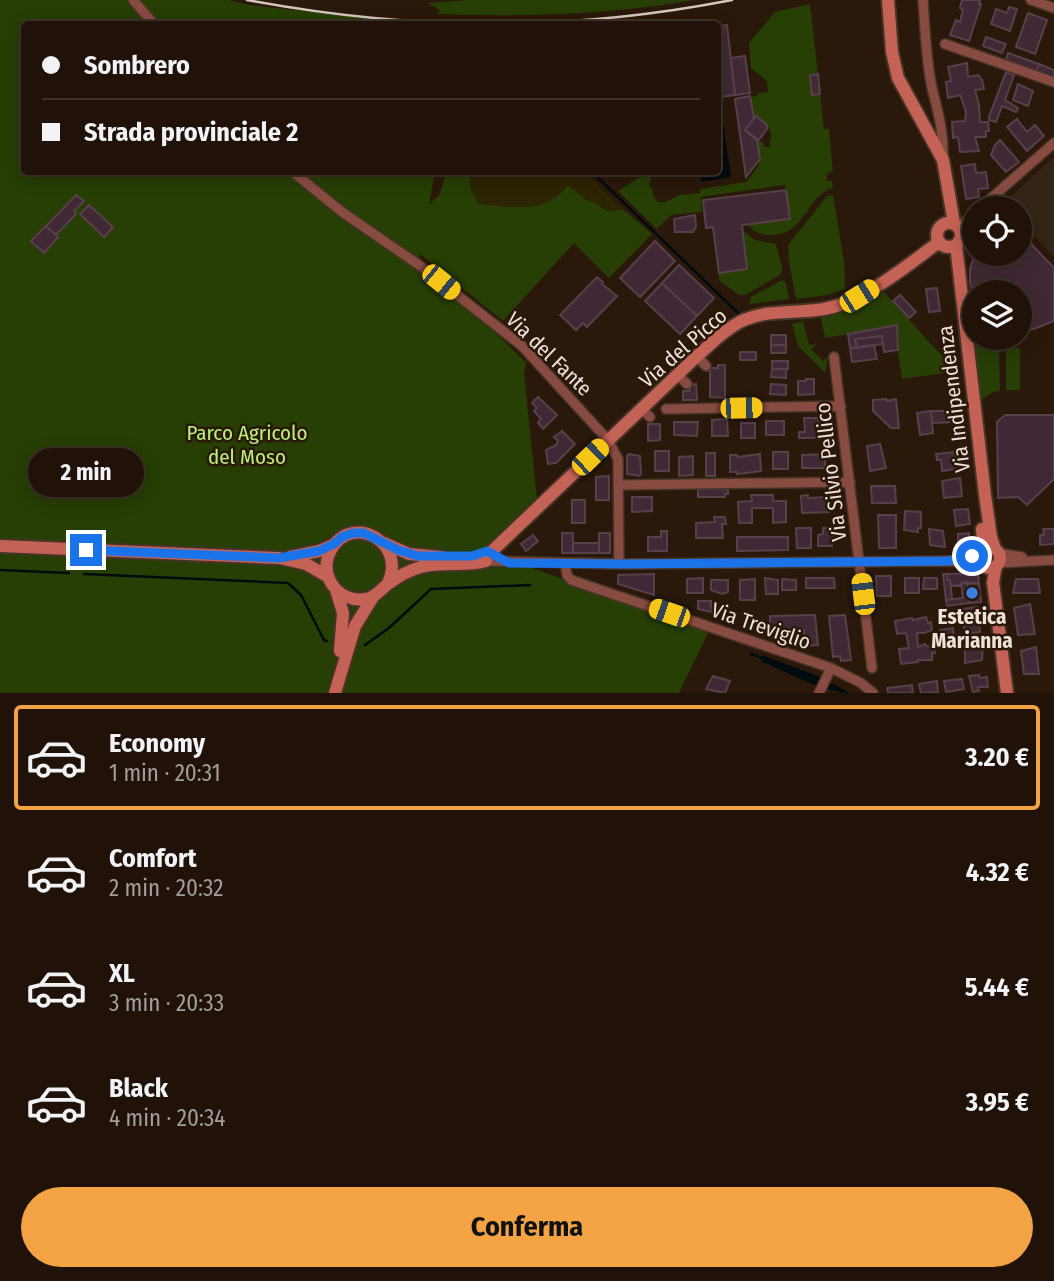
<!DOCTYPE html>
<html lang="it">
<head>
<meta charset="utf-8">
<style>
  :root { --surface:#201208; --page:#281b12; --text:#f1f3f6; --muted:#a29e9c; --line:#3d3229; --accent:#f4a344 }
  body { margin:0; font-family:"Fira Sans Condensed",sans-serif; background:var(--page); color:var(--text); height:100vh; display:flex; flex-direction:column; font-size:26px; white-space:nowrap }
  * { box-sizing:border-box; margin:0 }
  p { font-size:23px; color:var(--muted) }
  .icon { flex:none; width:38px; height:38px; fill:none; stroke:currentColor; stroke-width:2; stroke-linecap:round; stroke-linejoin:round }
  .map { position:relative; height:693px; overflow:hidden }
  .side { display:flex; flex-direction:column; background:var(--surface); flex:1 }
  .side>* { flex:none }
  .banner { position:absolute; left:21px; top:21px; width:700px; height:154px; border-radius:7px; box-shadow:0 4px 18px #0003,0 0 0 2px var(--line); display:grid; align-content:center; height:154px; padding:0 21px; background:var(--surface) }
  .buttons { position:absolute; left:962px; top:196px; display:grid; gap:14px }
  .buttons a { display:grid; place-items:center; width:70px; height:70px; border-radius:50%; background:var(--surface); box-shadow:0 4px 18px #0003,0 0 0 2px var(--line); font-size:35px }
  .end { position:absolute; width:32px; height:32px; margin:-16px; border:9px solid #1a73e8; background:#fff; box-shadow:0 0 0 4px #fff }
  .from { border-radius:50% }
  .bubble { position:absolute; height:49px; border-radius:24px; background:var(--surface); box-shadow:0 4px 18px #0003,0 0 0 2px var(--line); font-size:23px; font-weight:700; line-height:49px; text-align:center }
  .car { position:absolute; width:21px; height:42px; margin:-21px -10px; border-radius:9px; box-shadow:0 0 5px 2px #0007; background:linear-gradient(#f5c518 24%,#345 0 40%,#f5c518 0 76%,#345 0 86%,#f5c518 0) }
  .banner b { display:flex; align-items:center; gap:24px; height:66px; font-size:26px }
  .banner b+b { border-top:2px solid var(--line) }
  .banner i { width:18px; height:18px; background:var(--text) }
  ul { padding:12px 0 0; list-style:none }
  li { display:flex; align-items:center; gap:21px; height:105px; margin:0 14px 10px; padding:0 7px; border:4px solid transparent; border-radius:7px }
  li div { flex:1 }
  li b { display:block; font-size:26px }
  li em { font-style:normal; font-weight:700 }
  li.on { border-color:var(--accent) }
  li>.icon { width:63px; height:63px; stroke-width:1.5 }
  .action { display:flex; gap:14px; margin-top:auto; padding:14px 21px }
  .action a { flex:1; height:80px; border-radius:42px; background:var(--accent); color:#111; font-size:28px; font-weight:700; line-height:80px; text-align:center }
  .map>svg:first-child { display:block }
  .industrial { fill:#322518 }
  .green { fill:#273e05 }
  .sand { fill:#2c2403 }
  .water { fill:#000b10 }
  .lines { fill:none; stroke-linecap:round; stroke-linejoin:round }
  .stream { stroke:#000b10; stroke-width:2.5 }
  .building { fill:#402934; stroke:#58404b; stroke-width:2 }
  .street-casing { stroke:#463427; stroke-width:12 }
  .secondary-casing { stroke:#463427; stroke-width:16 }
  .street { stroke:#884b42; stroke-width:9 }
  .secondary { stroke:#c56256; stroke-width:12 }
  .rail { stroke:#d5c7bd; stroke-width:2.5 }
  .route { stroke:#1a73e8; stroke-width:9 }
  .shop-dot { fill:#3f7fe0; stroke:#2a180a; stroke-width:2.5 }
  .labels { text-anchor:middle; stroke-width:5; stroke-linejoin:round; paint-order:stroke }
  .street-label { font-size:21px; fill:#efe1d8; stroke:#2a180a }
  .park-label { font-size:21px; fill:#b9f17b; stroke:#2a180a }
  .poi-label { font-size:21px; font-weight:bold; fill:#efe1d8; stroke:#2a180a }
</style>
</head>
<body>
<div class="map">
<svg width="1054" height="693" viewBox="0 0 1054 693">
  <rect width="100%" height="100%" fill="#2a180a"/>
  <path class="industrial" d="M1054,157V257L1020,222V208H1007L1003,203Z"/>
  <path class="green" d="M0,0H228L249,5L407,23L472,24H24V172H435L429,205L439,195L447,172H469L471,190L555,198L568,185L587,200L596,203L607,211L623,209L652,234L609,278L574,243L503,321L420,254L417,266L471,308L526,363L524,373L537,499L469,565L532,568L709,631L679,693H0Z
    M469,0H695C610,15 523,17 437,14L440,10L427,3Z
    M810,4L818,74L810,75L812,95L820,94L824,129H829L833,172L828,173L826,181H832L833,188C805,196 806,238 767,235C758,234 752,231 748,224L789,219L785,185L701,197L702,212L671,215L657,229L618,191L648,172H652L649,186L652,187L653,195L658,202C667,203 667,201 675,197C681,193 693,194 700,193V189L746,182L759,165L757,143L762,141L765,147H770V139L772,137L767,125L756,116L754,118L750,97L757,96L758,93L768,92L767,81L751,68L749,43L775,12Z
    M833,195L844,261L845,289L828,295L796,299L789,262L788,245L827,196Z
    M744,232L755,240L776,244L783,270L780,275L745,295H739L719,280V273L747,269L743,233Z
    M782,280L786,283L789,299L749,304L751,297Z
    M883,291L952,367V372L902,379L896,339L899,338L897,326L825,338L820,315L847,309L848,311L863,304L862,301Z
    M809,320L803,322L809,345L816,344L811,349L823,361L828,356L825,373L798,346L792,324Z
    M968,338L981,345L999,347L1000,391L993,392L977,403Z
    M1006,348H1020V390H1006Z"/>
  <path class="sand" d="M469,172H585L623,209L607,211L596,203L587,200L568,185C563,189 560,193 556,197C535,213 503,206 479,204L471,190Z"/>
  <path class="water" d="M721,110L731,177L701,182L700,172H718V111Z
    M762,655L815,675L850,693C826,693 784,671 761,661Z"/>
  <g class="lines">
    <path class="stream" d="M592,172L739,314
      M0,570L69,573
      M84,574L288,583L301,595L324,640L327,641
      M365,645L389,628L431,589L530,585
      M751,654L765,659"/>
  </g>
  <path class="building" d="M962,0H980L979,4H981L969,41L950,35L956,20L960,22L963,10L960,8Z
    M1009,7L1017,9L1010,31L991,24L996,9L1007,13Z
    M1028,13L1047,20L1035,54L1016,47Z
    M727,25L735,95L718,97V26Z
    M986,37L1006,44L1002,53L983,46Z
    M1008,53L1039,64L1036,71L1006,60Z
    M745,56L750,93L735,95L731,58Z
    M967,63L968,77L978,75L982,80L984,89L975,90L979,105L980,122H988L989,131H986V137H975L979,151L960,152L958,137L953,138L952,122L965,121L966,112L960,95L948,98L946,82L951,81L948,67Z
    M1039,64L1054,70V77L1036,71Z
    M1006,72L1014,75L1005,100L1018,108L1016,112L1002,106L996,122L989,120V117Z
    M818,74L820,94L812,95L810,75Z
    M1018,84L1033,91L1028,106L1013,100Z
    M750,96L754,118L745,130L757,139L760,159L746,177L735,99Z
    M756,116L767,125V129L758,141L745,130Z
    M1017,119L1027,132L1035,125L1044,136L1027,151L1007,127Z
    M1000,140L1019,162L1006,172L991,155L995,145Z
    M975,164L976,173L986,172L988,188L978,189L979,197L966,199L961,166Z
    M786,190L790,219L742,225L747,269L719,273L713,227L706,228L703,200Z
    M76,195L84,201L74,211L76,214L56,235L46,226Z
    M89,205L113,227L104,237L80,214Z
    M695,215L696,227L693,232H675L674,219Z
    M46,226L58,237L44,253L31,241Z
    M1020,232L1054,268V321L1034,329L1020,330V292H975V298L970,283V269L975,253L1020,254Z
    M655,241L675,261L640,297L620,278Z
    M679,265L714,298L697,316L662,283Z
    M597,277L603,282L602,284L617,296L587,327L583,323L576,330L560,315Z
    M662,283L697,316L680,334L645,301Z
    M937,288L940,311L929,312L926,289Z
    M900,295L916,312L909,318L893,301Z
    M897,325L898,350L884,352L882,336L855,339L857,348H850L848,334Z
    M771,335H786V345H771Z
    M882,336L883,344L857,348L855,339Z
    M771,345H786V353H771Z
    M874,345L877,359L852,362L850,348Z
    M740,352H756V360H740Z
    M772,361H788V369H772Z
    M718,365H725V398L710,397V368H718Z
    M772,369H786V378L771,377Z
    M806,379H814V394L798,395V381H806Z
    M696,384L697,400H683V391H690V385Z
    M771,384L786,385V395L770,394Z
    M538,397L557,415L543,429L538,423L541,419L534,411L537,408L532,403Z
    M886,399L887,401L896,399L899,428H891L873,411V400Z
    M931,411H955L956,422L932,423Z
    M931,411L933,433L920,435L917,413Z
    M1005,415H1054V479L1027,505L1018,497L998,498L997,422Z
    M804,418H818L821,438H799V432H805Z
    M727,419L728,436H712V420Z
    M766,421H784V435H766Z
    M674,422H698L697,436L674,435Z
    M741,423H755V438H741Z
    M648,424H660V440L648,441Z
    M562,431L575,444L556,463L548,464L546,450L556,445L558,441L554,437Z
    M880,444L886,468L870,471L867,446Z
    M655,451H669V471H655Z
    M773,452H788V469H773Z
    M955,452L957,469L942,471L941,460H937L936,454Z
    M706,453H715V476H706Z
    M629,454L640,456L641,474L639,476L627,474V456Z
    M760,454L761,471L737,474V472H730V455H737V457Z
    M825,454V468H802V455Z
    M693,456V475L679,476V457Z
    M609,476V500H596V477Z
    M960,478L962,496L944,498L942,481Z
    M871,486H895L896,503H872Z
    M698,489H728V494H725V497H698Z
    M751,495H773V501H786V522L773,523V508H752V523H739L738,502L752,501Z
    M808,495V498L828,497L829,512L802,513L801,496Z
    M632,497H652V511L632,512Z
    M572,500H585V523H572Z
    M968,509L970,524L956,526L954,510Z
    M905,511L921,512V528H918V532L904,530Z
    M878,515H896V548H879Z
    M714,517H725L726,524H722L723,538H696V523L715,522Z
    M796,528H811V548H797Z
    M823,528H835L832,546H818V535L823,534Z
    M929,529L943,531L945,547L930,545Z
    M1043,529H1054V544L1040,545V535H1044Z
    M661,531H667V551H648V537H661Z
    M562,533H573V553H562Z
    M599,533H610V553H599Z
    M969,533V539H973L974,550H958V534Z
    M533,535L538,541L526,551L521,544Z
    M737,537H788V550L737,551Z
    M573,543H599V553H573Z
    M978,573L979,583H961L962,585L951,586L950,580H948L947,574Z
    M654,574V595L618,584V575Z
    M943,574H947L948,580H950L952,599L946,600Z
    M876,576H891V596H877Z
    M703,578V593H687V579Z
    M765,578L778,580V594H766Z
    M806,578H834L835,588H806Z
    M905,578H919V593H905Z
    M924,578H937V589H923Z
    M755,579V600H740V580Z
    M782,579L796,580V590H782Z
    M1016,579H1038L1040,593H1013Z
    M711,580H728V592L722,594L711,590Z
    M967,582L970,603L947,606L946,600L963,598L961,583Z
    M979,583L981,602L970,603L967,584Z
    M698,601H711V612L698,609Z
    M1030,604L1035,634L1018,635L1014,608Z
    M977,607L980,632L965,634L962,609Z
    M815,615L818,645L804,646V630L770,632V616Z
    M845,615L851,660L841,661L840,656L833,657L829,616Z
    M926,617L928,623L931,622L932,630L924,633H917L918,647L925,644L926,646L934,647L935,653H932V660H918V662L901,664L899,649L909,648L906,633L897,634L895,621L912,618L913,620Z
    M953,628L954,639L941,641L940,630Z
    M983,643L982,660L965,663V646Z
    M1036,647L1039,674H1024L1021,651Z
    M979,675L980,678L987,677L988,687H978L979,691L973,692L969,676Z
    M713,676L730,681L725,693L706,689Z
    M962,679L964,689L946,692L944,681Z
    M937,681L938,692L921,693L919,684Z
    M912,685L913,693H888L887,688Z"/>
  <g class="lines">
    <defs>
      <path id="street" d="M133,0L154,24
        M923,0C925,29 926,60 932,88C938,112 944,133 943,158
        M1031,0L1054,8
        M945,44L1054,82
        M293,172L342,212L419,265L522,346L608,440L618,459L619,564
        M980,208L1054,143
        M959,227L975,213
        M697,356L706,366
        M834,357L872,668
        M678,375L687,384
        M642,409L650,417
        M666,409L841,406
        M619,485L850,482
        M999,553L1022,557
        M960,558L980,554
        M487,561L625,564L948,561L981,563
        M565,563L567,575L571,580L831,668L861,683L873,693
        M999,563L1054,560
        M819,693L831,668"/>
      <path id="secondary" d="M888,0L892,52L898,78L943,160L954,223
        M937 235a12 12 0 1 1 24 0a12 12 0 1 1-24 0Z
        M956,245L985,495L991,537L995,549
        M982,529L984,550
        M384,543L409,554L441,557
        M0,546L279,558L306,564L327,576
        M980 558a10 10 0 1 1 20 0a10 10 0 1 1-20 0Z
        M491,552L697,356C711,344 726,328 744,320C774,307 808,316 839,305C875,292 908,265 939,242
        M290,557L319,551L333,545
        M996,566L993,582L1007,693
        M387,585C409,542 351,512 331,550C317,574 338,604 366,599C376,597 380,590 388,584C397,577 410,570 421,567C442,561 465,567 486,561
        M336,590L343,613L340,651
        M335,693L355,626L373,597"/>
    </defs>
    <use href="#street" class="street-casing"/>
    <use href="#secondary" class="secondary-casing"/>
    <use href="#street" class="street"/>
    <use href="#secondary" class="secondary"/>
    <path class="rail" d="M247,0C412,31 568,32 732,0"/>
  </g>
  <g class="lines">
    <path class="route" d="M86,550L279,558L319,551L334,544L342,537L353,533H364L398,550L418,556H472L487,551L509,563L625,564L948,561L972,556"/>
  </g>
  <circle class="shop-dot" cx="972" cy="593" r="7"/>
  <g class="labels">
    <g class="street-label">
      <text transform="translate(683 348) rotate(-41)" y="7">Via del Picco</text>
      <text transform="translate(549 354) rotate(44)" y="7">Via del Fante</text>
      <text transform="translate(954 399) rotate(-97)" y="7">Via Indipendenza</text>
      <text transform="translate(831 472) rotate(-97)" y="7">Via Silvio Pellico</text>
      <text transform="translate(761 626) rotate(19)" y="7">Via Treviglio</text>
    </g>
    <g class="park-label">
      <text x="247" y="440">Parco Agricolo<tspan x="247" dy="24">del Moso</tspan></text>
    </g>
    <g class="poi-label">
      <text x="972" y="624">Estetica<tspan x="972" dy="24">Marianna</tspan></text>
    </g>
  </g>
</svg>
<div class="buttons">
<a><svg class="icon" aria-label="locate" viewBox="0 0 24 24"><circle cx="12" cy="12" r="6"/><path d="M12 2v4M12 18v4M2 12h4M18 12h4"/></svg></a>
<a><svg class="icon" aria-label="layers" viewBox="0 0 24 24"><path d="M12 4l9 5-9 5-9-5zM3 14l9 5 9-5"/></svg></a>
</div>
<i class="end from" style="left:972px;top:556px"></i>
<i class="end" style="left:86px;top:550px"></i>
<div class="bubble" style="left:28px;top:448px;width:116px">2 min</div>
<i class="car" style="left:441px;top:282px;rotate:129deg"></i>
<i class="car" style="left:859px;top:296px;rotate:58deg"></i>
<i class="car" style="left:741px;top:408px;rotate:89deg"></i>
<i class="car" style="left:590px;top:457px;rotate:46deg"></i>
<i class="car" style="left:863px;top:594px;rotate:353deg"></i>
<i class="car" style="left:669px;top:613px;rotate:289deg"></i>
<div class="banner">
<b><i class="from"></i>Sombrero</b>
<b><i></i>Strada provinciale 2</b>
</div>
</div>
<section class="side">
<ul>
<li class="on"><svg class="icon" aria-label="car" viewBox="0 0 24 24"><path d="M5 17H2v-5l4-1 3-4h7l3 4 3 1v5h-3M9 17h6M6 11h13"/><circle cx="7" cy="17" r="2"/><circle cx="17" cy="17" r="2"/></svg><div><b>Economy</b><p>1 min · 20:31</p></div><em>3.20 €</em></li>
<li><svg class="icon" aria-label="car" viewBox="0 0 24 24"><path d="M5 17H2v-5l4-1 3-4h7l3 4 3 1v5h-3M9 17h6M6 11h13"/><circle cx="7" cy="17" r="2"/><circle cx="17" cy="17" r="2"/></svg><div><b>Comfort</b><p>2 min · 20:32</p></div><em>4.32 €</em></li>
<li><svg class="icon" aria-label="car" viewBox="0 0 24 24"><path d="M5 17H2v-5l4-1 3-4h7l3 4 3 1v5h-3M9 17h6M6 11h13"/><circle cx="7" cy="17" r="2"/><circle cx="17" cy="17" r="2"/></svg><div><b>XL</b><p>3 min · 20:33</p></div><em>5.44 €</em></li>
<li><svg class="icon" aria-label="car" viewBox="0 0 24 24"><path d="M5 17H2v-5l4-1 3-4h7l3 4 3 1v5h-3M9 17h6M6 11h13"/><circle cx="7" cy="17" r="2"/><circle cx="17" cy="17" r="2"/></svg><div><b>Black</b><p>4 min · 20:34</p></div><em>3.95 €</em></li>
</ul>
<div class="action"><a>Conferma</a></div>
</section>
</body>
</html>
